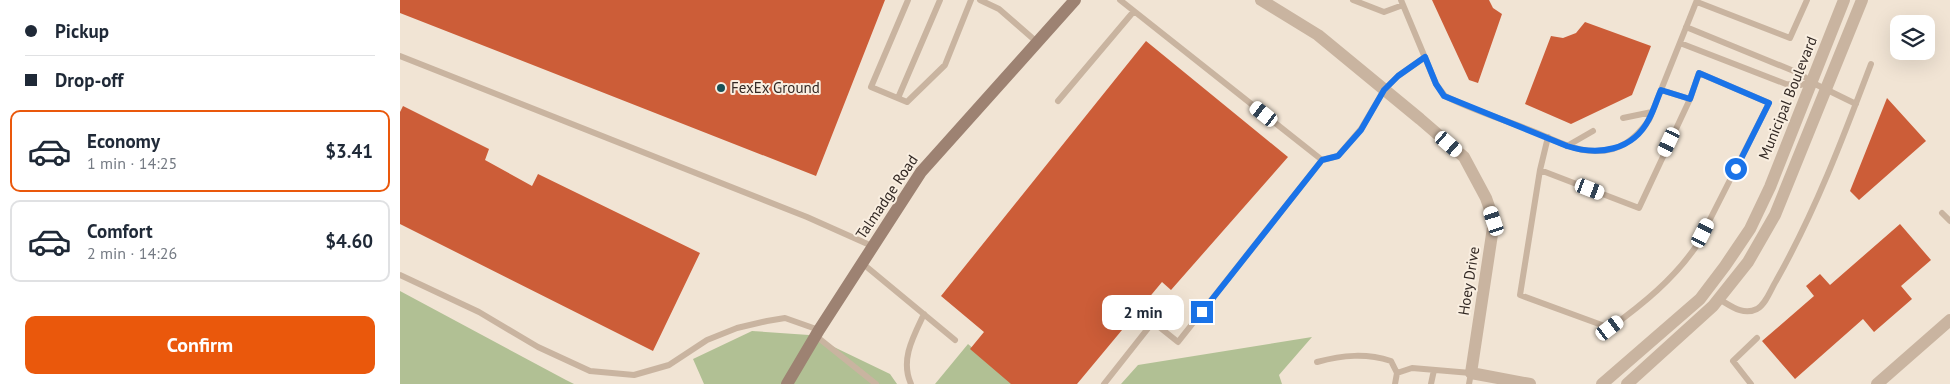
<!DOCTYPE html>
<html lang="en">
<head>
<meta charset="utf-8">
<style>
  :root { --surface:#fff; --page:#f6f6f7; --text:#1f2937; --muted:#747a83; --line:#e0e1e3; --accent:#ea580c }
  body { margin:0; font-family:"PT Sans",sans-serif; background:var(--page); color:var(--text); height:100vh; display:flex; flex-direction:column; font-size:19px; white-space:nowrap }
  * { box-sizing:border-box; margin:0 }
  p { font-size:16px; color:var(--muted) }
  .icon { flex:none; width:28px; height:28px; fill:none; stroke:currentColor; stroke-width:2; stroke-linecap:round; stroke-linejoin:round }
  .map { position:relative; flex:1; overflow:hidden }
  .drawer { display:flex; flex-direction:column; background:var(--surface); width:400px }
  .drawer>* { flex:none }
  .banner { display:grid; align-content:center; height:110px; padding:0 25px; background:var(--surface) }
  .controls { position:absolute; left:1490px; top:15px; display:grid; gap:10px }
  .controls a { display:grid; place-items:center; width:45px; height:45px; border-radius:10px; background:var(--surface); box-shadow:0 5px 20px #0002; font-size:25px }
  .end { position:absolute; width:22px; height:22px; margin:-11px; border:6px solid #1a73e8; background:#fff; box-shadow:0 0 0 2px #fff }
  .from { border-radius:50% }
  .bubble { position:absolute; height:35px; border-radius:10px; background:var(--surface); box-shadow:0 5px 20px #0002; font-size:16px; font-weight:800; line-height:35px; text-align:center }
  .car { position:absolute; width:15px; height:30px; margin:-15px -8px; border-radius:6px; box-shadow:0 0 4px 1px #0007; background:linear-gradient(#fff 24%,#345 0 40%,#fff 0 76%,#345 0 86%,#fff 0) }
  .banner b { display:flex; align-items:center; gap:18px; height:48px; font-size:19px }
  .banner b+b { border-top:1px solid var(--line) }
  .banner i { width:12px; height:12px; background:var(--text) }
  ul { padding:0; list-style:none }
  li { display:flex; align-items:center; gap:15px; height:82px; margin:0 10px 8px; padding:0 15px; border:2px solid var(--line); border-radius:10px }
  li div { flex:1 }
  li b { display:block; font-size:19px }
  li em { font-style:normal; font-weight:800 }
  li.selected { border-color:var(--accent) }
  li>.icon { width:45px; height:45px; stroke-width:1.5 }
  .action { display:flex; gap:10px; margin-top:auto; padding:10px 25px }
  .action a { flex:1; height:58px; border-radius:10px; background:var(--accent); color:#fff; font-size:20px; font-weight:800; line-height:58px; text-align:center }
  main { display:flex; flex:1; min-height:0 }
  .map>svg:first-child { display:block }
  .green { fill:#b1c094 }
  .building { fill:#cc5d38 }
  .lines { fill:none; stroke-linecap:round; stroke-linejoin:round }
  .lane { stroke:#c9b4a0; stroke-width:6 }
  .street { stroke:#c9b4a0; stroke-width:12 }
  .secondary { stroke:#9d8272; stroke-width:12 }
  .route { stroke:#1a73e8; stroke-width:6 }
  .poi-dot { fill:#185156; stroke:#f9eee0; stroke-width:2 }
  .labels { text-anchor:middle; stroke-width:4; stroke-linejoin:round; paint-order:stroke }
  .poi-label { font-size:15px; fill:#332924; stroke:#f9eee0; text-anchor:start }
  .street-label { font-size:15px; fill:#332924; stroke:#f9eee0 }
</style>
</head>
<body>
<main>
<section class="drawer">
<div class="banner">
<b><i class="from"></i>Pickup</b>
<b><i></i>Drop-off</b>
</div>
<ul>
<li class="selected"><svg class="icon" aria-label="car" viewBox="0 0 24 24"><path d="M5 17H2v-5l4-1 3-4h7l3 4 3 1v5h-3M9 17h6M6 11h13"/><circle cx="7" cy="17" r="2"/><circle cx="17" cy="17" r="2"/></svg><div><b>Economy</b><p>1 min · 14:25</p></div><em>$3.41</em></li>
<li><svg class="icon" aria-label="car" viewBox="0 0 24 24"><path d="M5 17H2v-5l4-1 3-4h7l3 4 3 1v5h-3M9 17h6M6 11h13"/><circle cx="7" cy="17" r="2"/><circle cx="17" cy="17" r="2"/></svg><div><b>Comfort</b><p>2 min · 14:26</p></div><em>$4.60</em></li>
</ul>
<div class="action"><a>Confirm</a></div>
</section>
<div class="map">
<svg width="1550" height="384" viewBox="0 0 1550 384">
  <rect width="100%" height="100%" fill="#f1e4d4"/>
  <path class="green" d="M0,291L166,380L174,384H0Z
    M352,331L409,335L490,374L497,384H304L293,359Z
    M912,337L879,375L882,384H721L738,365Z
    M568,344L614,384H535Z"/>
  <path class="building" d="M0,0H485L416,176L0,13Z
    M1032,0H1089L1093,8L1102,14L1078,83L1069,80Z
    M1185,22L1251,46L1232,95L1171,124L1125,104L1151,36L1163,38L1176,33Z
    M746,41L888,157L771,290L762,282L677,384H611L570,349L584,332L541,296Z
    M1487,98L1526,141L1459,200L1450,191Z
    M3,106L89,149L85,160L132,186L138,174L300,253L253,351L0,224V112Z
    M1500,224L1531,260L1501,286L1512,299L1474,332L1463,319L1395,379L1362,341L1414,296L1406,286L1420,274L1430,285Z"/>
  <g class="lines">
    <path class="lane" d="M508,0L471,87L507,102L545,65L571,0
      M580,0L599,9L638,43
      M953,0L984,12L1003,5
      M1001,0L1036,84L1045,96C1072,110 1102,119 1130,130C1151,138 1173,151 1195,151C1220,152 1235,139 1249,120L1297,0
      M1297,2L1390,38L1407,0
      M1286,27L1401,74L1411,82L1456,104
      M1280,43L1386,84L1401,85L1410,82
      M0,56L407,217L472,246
      M1261,90L1290,99
      M498,98L540,0
      M658,101L734,11
      M1223,118L1252,112
      M1167,146L1193,131
      M922,160L938,156L961,129L984,90L998,76L1025,57
      M1140,170L1120,295L1210,328C1243,304 1274,279 1297,245L1369,103L1299,73L1290,99L1239,208L1140,170L1148,137
      M1542,213L1550,221
      M462,263L555,340
      M0,275L79,312L138,347L190,371L234,375L269,365L307,340L337,328L367,321L385,318L419,330
      M1319,299C1331,306 1343,316 1357,309C1366,304 1371,289 1376,281C1415,212 1443,138 1471,64
      M416,336L476,384
      M917,362C943,355 966,353 991,361L997,373
      M511,384C500,360 513,337 524,314
      M704,384L753,322L778,342L922,160L720,0
      M995,384L997,373L1012,368L1071,373L1069,384
      M1031,384L1034,370
      M1351,384L1333,361L1357,338"/>
    <path class="street" d="M861,0L918,35L1020,119L1064,157L1086,198L1094,221L1071,373L1130,384
      M1202,384L1300,299L1325,266L1350,229L1370,187L1444,0
      M1227,384L1313,306L1348,262L1375,215L1462,0
      M1477,384L1550,320"/>
    <path class="secondary" d="M387,384L419,330L521,172L675,0"/>
  </g>
  <g class="lines">
    <path class="route" d="M802,312L922,160L938,156L961,130L984,90L998,76L1025,57L1036,84L1044,96L1167,146C1198,156 1233,151 1249,119C1254,110 1257,99 1261,90L1290,99L1299,73L1369,103L1336,169"/>
  </g>
  <circle class="poi-dot" cx="321" cy="88" r="5"/>
  <g class="labels">
    <g class="poi-label">
      <text x="331" y="93">FexEx Ground</text>
    </g>
    <g class="street-label">
      <text transform="translate(1388 98) rotate(-68)" y="5">Municipal Boulevard</text>
      <text transform="translate(487 197) rotate(-56)" y="5">Talmadge Road</text>
      <text transform="translate(1069 281) rotate(-81)" y="5">Hoey Drive</text>
    </g>
  </g>
</svg>
<div class="controls">
<a><svg class="icon" aria-label="layers" viewBox="0 0 24 24"><path d="M12 4l9 5-9 5-9-5zM3 14l9 5 9-5"/></svg></a>
</div>
<i class="end from" style="left:1336px;top:169px"></i>
<i class="end" style="left:802px;top:312px"></i>
<div class="bubble" style="left:702px;top:295px;width:82px">2 min</div>
<i class="car" style="left:864px;top:114px;rotate:308deg"></i>
<i class="car" style="left:1269px;top:142px;rotate:205deg"></i>
<i class="car" style="left:1049px;top:144px;rotate:131deg"></i>
<i class="car" style="left:1190px;top:189px;rotate:111deg"></i>
<i class="car" style="left:1094px;top:221px;rotate:342deg"></i>
<i class="car" style="left:1303px;top:233px;rotate:27deg"></i>
<i class="car" style="left:1210px;top:328px;rotate:53deg"></i>
</div>
</main>
</body>
</html>
